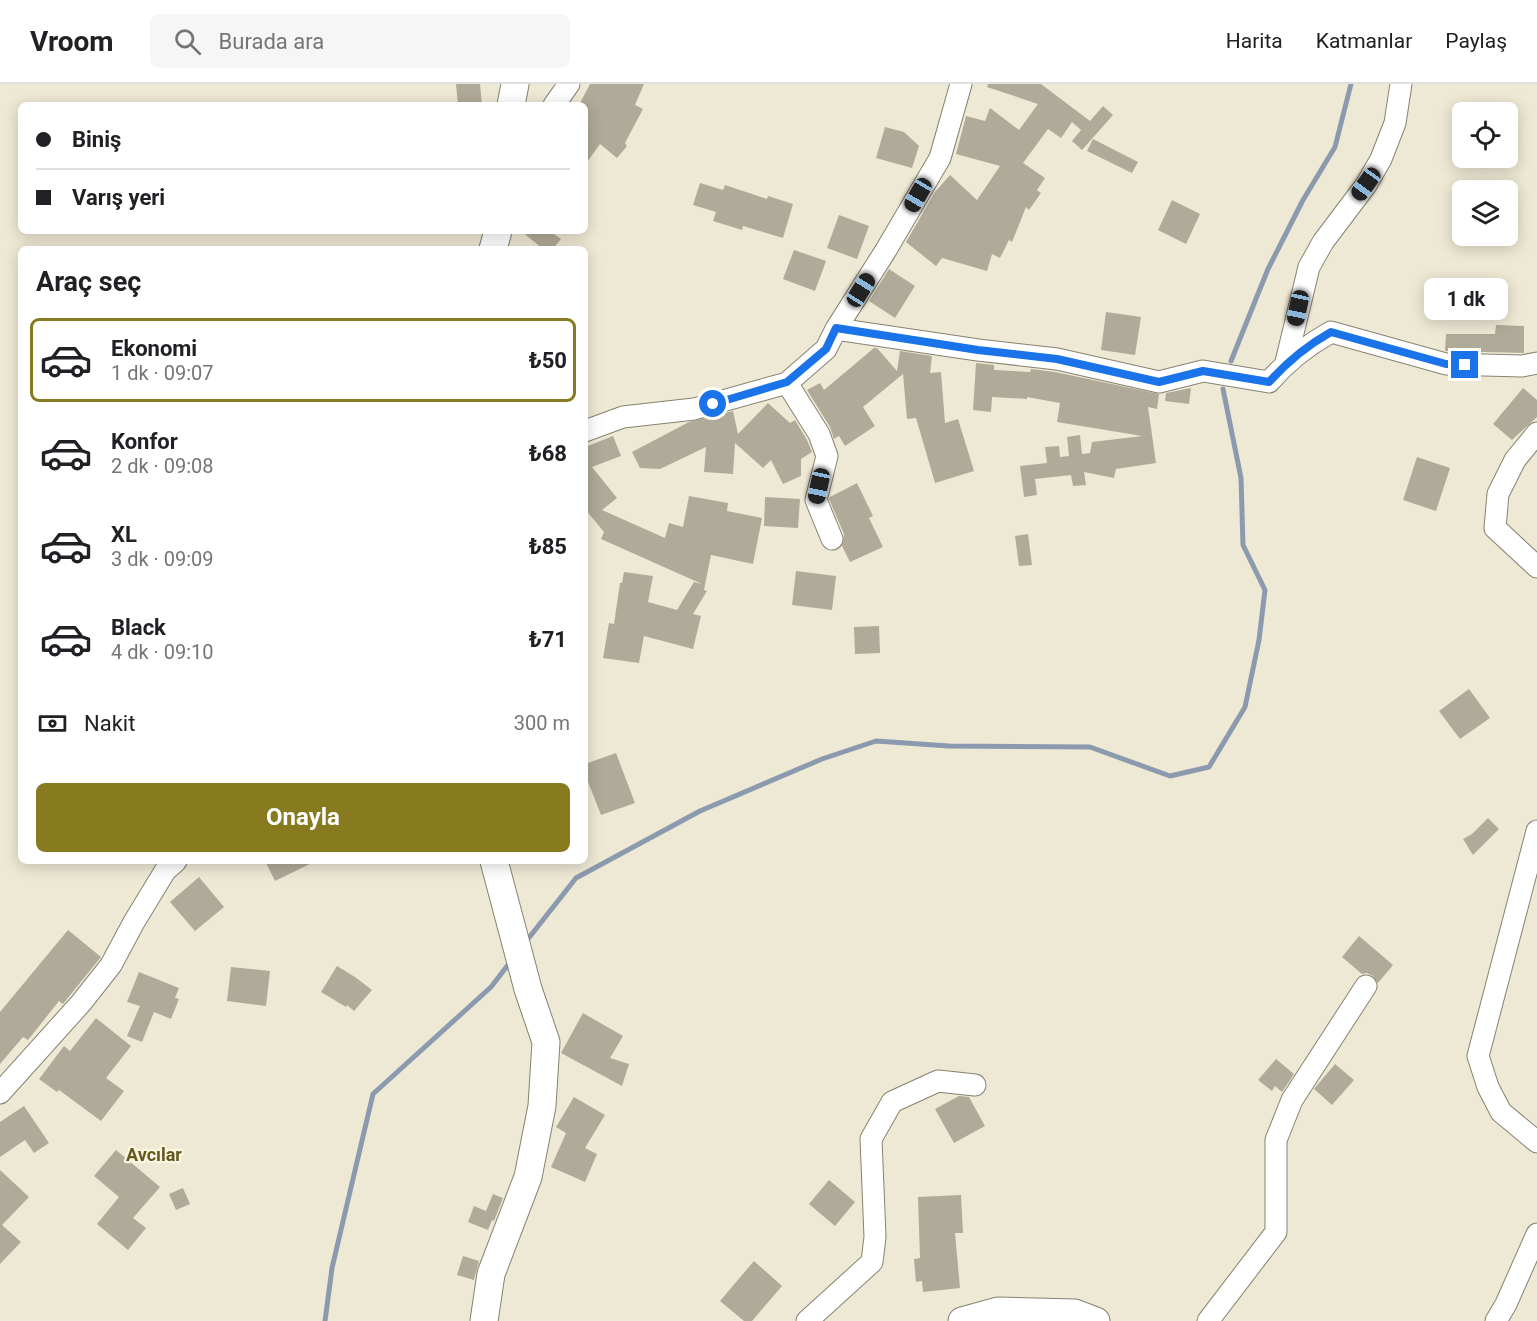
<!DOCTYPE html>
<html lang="tr">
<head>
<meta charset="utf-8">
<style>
  :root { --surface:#fff; --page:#f6f6f6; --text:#202124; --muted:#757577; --line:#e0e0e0; --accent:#877a1f }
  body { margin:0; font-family:Roboto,sans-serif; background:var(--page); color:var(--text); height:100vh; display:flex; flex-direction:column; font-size:22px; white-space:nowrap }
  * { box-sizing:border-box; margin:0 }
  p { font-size:20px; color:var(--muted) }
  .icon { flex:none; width:33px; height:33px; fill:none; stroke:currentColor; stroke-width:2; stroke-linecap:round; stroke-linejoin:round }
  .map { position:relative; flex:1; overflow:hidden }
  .drawer { position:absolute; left:18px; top:162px; width:570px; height:618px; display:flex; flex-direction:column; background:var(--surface); border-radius:9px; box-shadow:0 3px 15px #0003 }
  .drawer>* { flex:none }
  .hud { position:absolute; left:18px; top:18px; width:570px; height:132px; border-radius:9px; box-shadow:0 3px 15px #0003; display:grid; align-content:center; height:132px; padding:0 18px; background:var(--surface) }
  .controls { position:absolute; left:1452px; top:18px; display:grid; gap:12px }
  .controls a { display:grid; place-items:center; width:66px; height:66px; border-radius:9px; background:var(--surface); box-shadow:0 3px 15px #0003; font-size:30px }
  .end { position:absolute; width:27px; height:27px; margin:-14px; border:8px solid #1a73e8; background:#fff; box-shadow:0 0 0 3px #fff }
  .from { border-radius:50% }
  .bubble { position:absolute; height:42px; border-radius:9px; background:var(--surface); box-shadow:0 3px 15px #0003; font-size:20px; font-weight:700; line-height:42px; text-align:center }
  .car { position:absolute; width:18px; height:36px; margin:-18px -9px; border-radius:8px; box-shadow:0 0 4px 2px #0007; background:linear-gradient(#222 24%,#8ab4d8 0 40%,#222 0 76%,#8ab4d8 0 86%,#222 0) }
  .hud b { display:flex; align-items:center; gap:21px; height:57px; font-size:22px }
  .hud b+b { border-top:2px solid var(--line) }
  .hud i { width:15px; height:15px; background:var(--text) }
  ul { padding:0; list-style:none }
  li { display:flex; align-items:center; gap:18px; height:84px; margin:0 12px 9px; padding:0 6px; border:3px solid transparent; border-radius:9px }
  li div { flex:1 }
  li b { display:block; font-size:22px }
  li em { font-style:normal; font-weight:700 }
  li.active { border-color:var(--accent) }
  li>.icon { width:54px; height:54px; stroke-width:1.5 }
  h2 { padding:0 18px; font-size:27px; line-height:72px }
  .pay { display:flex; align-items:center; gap:15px; height:66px; padding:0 18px; font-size:22px }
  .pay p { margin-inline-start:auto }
  .primary-button { display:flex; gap:12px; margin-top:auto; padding:12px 18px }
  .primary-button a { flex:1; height:69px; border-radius:9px; background:var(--accent); color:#fff; font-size:24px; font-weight:700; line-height:69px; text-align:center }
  header { display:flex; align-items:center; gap:36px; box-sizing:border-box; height:84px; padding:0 30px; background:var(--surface); border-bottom:2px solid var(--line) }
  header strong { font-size:28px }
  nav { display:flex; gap:33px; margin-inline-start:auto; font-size:21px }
  .search { width:420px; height:54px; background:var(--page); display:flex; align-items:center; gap:15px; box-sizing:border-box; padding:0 21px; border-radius:9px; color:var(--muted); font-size:22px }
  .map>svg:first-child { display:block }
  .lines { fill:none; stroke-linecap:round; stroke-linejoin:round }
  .stream { stroke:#8b9aae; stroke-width:5 }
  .building { fill:#b0ab98 }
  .minor-casing { stroke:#878270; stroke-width:23 }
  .tertiary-casing { stroke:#878270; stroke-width:29 }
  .minor { stroke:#fff; stroke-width:21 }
  .tertiary { stroke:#fff; stroke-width:27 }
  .route { stroke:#1a73e8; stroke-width:8 }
  .labels { text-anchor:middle; stroke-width:4.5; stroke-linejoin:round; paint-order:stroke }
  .quarter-label { font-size:18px; font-weight:bold; fill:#61581c; stroke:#fbf6e2 }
</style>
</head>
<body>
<header>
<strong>Vroom</strong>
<div class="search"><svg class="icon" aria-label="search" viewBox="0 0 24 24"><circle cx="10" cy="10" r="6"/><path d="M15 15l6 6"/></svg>Burada ara</div>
<nav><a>Harita</a><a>Katmanlar</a><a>Paylaş</a></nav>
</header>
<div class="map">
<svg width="1537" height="1237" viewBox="0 0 1537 1237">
  <rect width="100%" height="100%" fill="#eee9d4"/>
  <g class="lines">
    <path class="stream" d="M1231,277L1268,185L1303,116L1335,63L1351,0
      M524,860L576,794L700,727L822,675L876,657L949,662L1090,663L1170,692L1209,683L1245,623L1259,556L1265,506L1243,461L1241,394L1223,305
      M325,1237L332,1184L373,1010L491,903L511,877"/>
  </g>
  <path class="building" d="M456,0H480L482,21H458Z
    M590,0H644L635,21L643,25L625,59L627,62L617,74L600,60L585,81V21L580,19Z
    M988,0H1041L1090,37L1103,22L1113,31L1082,66L1072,57L1081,46L1072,38L1061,54L1048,45L1023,79L1045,94L1037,106L1041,109L1029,126L1026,123L1012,158L1009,156L1000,174L992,170L987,187L942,174L936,182L906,158L935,108L950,91L977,116L1000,82L956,70L966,32L985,37L990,24L1019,46L1038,20L987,3Z
    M885,43L904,48L919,62L912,84L876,74Z
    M1093,55L1138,78L1132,89L1087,67Z
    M700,99L723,106L725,101L767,115L768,112L793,120L783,154L743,142L742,146L713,137L716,128L693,121Z
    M1172,116L1200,130L1186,160L1158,146Z
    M839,131L869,142L857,175L827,164Z
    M521,147H550L561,155L553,165H543Z
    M794,166L826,177L815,207L783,195Z
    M889,185L915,202L895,234L869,217Z
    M1106,228L1141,233L1135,271L1101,266Z
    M1496,241L1524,242V269L1445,267L1446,250H1495Z
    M874,264H877L897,287L900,267L932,272L930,289L941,288L945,339L958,335L974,387L935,399L916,334L907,335L903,290L863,323L875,342L845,362L839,352L834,355L830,343L807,306L820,299L824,306Z
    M976,279L994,281V286L1030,288L1031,285L1055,288L1159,310L1157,325L1148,323L1156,379L1116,385L1114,394L1084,388L1086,401L1073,402L1071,391L1035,395L1037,411L1024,413L1020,382L1047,379L1045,363L1059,362L1060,373L1069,372L1067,353L1080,351L1082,370L1090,369L1092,358L1142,352L1057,338L1060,319L1027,313V315L992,313L991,328L973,326Z
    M1191,304L1189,320L1165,317L1166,309Z
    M1523,304L1537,316V333L1512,356L1493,340Z
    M768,319L790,339L795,336L807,356L812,368L801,375V392L783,400L771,376L763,384L735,359L733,390L704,388L706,363L660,385L640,384L632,368L689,338L733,327L738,350Z
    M613,352L621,372L592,383L617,414L602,426L665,454L669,439L683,443L689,412L728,419L727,427L762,434L753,480L711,471L704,506L707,507L693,530L701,532L693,565L644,552L639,579L603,574L609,539L614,540L620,499H622L624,488L653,492L648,518L677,526L694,498L702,500L601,455L604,448L585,425V363Z
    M1417,373L1450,384L1436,427L1403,416Z
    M857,399L873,432L869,434L883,463L850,478L842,462L844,450L829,415L830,413Z
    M765,413L800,415L798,444L764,442Z
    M1028,450L1032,481L1019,482L1015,452Z
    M796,487L836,492L832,526L792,521Z
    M879,542L880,569L855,570L854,543Z
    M1469,605L1490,634L1460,655L1439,627Z
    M616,669L635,719L601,731L585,690V680Z
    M1488,734L1499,745L1473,771L1463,755L1472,750Z
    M265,777H316L275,797Z
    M199,793L224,823L195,847L170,818Z
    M68,846L101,873L63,920L59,917L28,956L23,953L0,980V928Z
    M1359,852L1393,881L1378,899L1373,892L1367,889L1362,890L1342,873Z
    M337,882L355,893L372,906L354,927L347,921L346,923L321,908Z
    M231,883L270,887L266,922L227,917Z
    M139,888L179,904L175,914L179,915L171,935L154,928L142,958L127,952L140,922L127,918Z
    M583,929L623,952L610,974L629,980L622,1002L561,969Z
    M96,934L131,962L106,994L124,1007L101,1037L59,1006L57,1008L39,995L64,962L70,967Z
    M1276,975L1294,990L1282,1008L1275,1002L1272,1007L1258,996Z
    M1335,980L1354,996L1332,1021L1314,1005Z
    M959,1012L969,1013L985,1042L954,1059L935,1025Z
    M574,1013L605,1031L585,1064L597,1070L585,1098L551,1083L566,1049L556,1043Z
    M24,1022L49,1059L34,1069L25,1056L0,1073V1038Z
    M116,1066L160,1103L133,1134L146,1144L128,1166L97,1140L119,1113L94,1092Z
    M0,1086L29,1113L2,1141L21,1158L0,1180Z
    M829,1096L855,1118L835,1142L809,1120Z
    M183,1104L190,1120L176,1126L169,1110Z
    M493,1110L503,1114L494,1137L492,1136L488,1146L468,1138L474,1122L486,1127Z
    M961,1111L963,1149H955L960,1204L923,1208L922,1197L916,1198L914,1175L920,1174L918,1113Z
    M463,1172L479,1177L474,1196L457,1191Z
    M754,1177L782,1202L752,1237H744L720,1217Z"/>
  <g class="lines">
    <defs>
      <path id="minor" d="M554,21L569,0
        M836,245L978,266L1057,275L1159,298L1203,287L1269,298C1287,277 1306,262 1331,248L1446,280L1522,282L1537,279
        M1286,278L1309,183L1323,158L1366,101L1381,75L1395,39L1401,0
        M787,299L819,350L827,372L816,416L832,455
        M585,347L623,333L694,325L787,299L826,265L836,245L886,166L940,74L961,0
        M1537,349L1515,376L1498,410L1495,444L1537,483
        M1537,747L1478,972L1488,1003L1501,1028L1537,1058
        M0,1009L81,919L111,881L134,838L165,787L176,777
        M807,1237L872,1178L875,1153L871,1055L892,1018L938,997L975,1001
        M1208,1237L1276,1148V1056L1292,1016L1366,902
        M1496,1237L1506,1220L1537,1150"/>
      <path id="tertiary" d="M511,21L515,0
        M493,165L498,147
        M484,1237L491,1190L528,1093L542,1022L546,958L528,905L494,777
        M962,1237L998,1227L1075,1229L1096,1237"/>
    </defs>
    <use href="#minor" class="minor-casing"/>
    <use href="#tertiary" class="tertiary-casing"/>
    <use href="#minor" class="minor"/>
    <use href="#tertiary" class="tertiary"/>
  </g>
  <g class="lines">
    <path class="route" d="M713,320L787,298L826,265L836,244L978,266L1057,275L1159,298L1203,287L1269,298C1288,277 1306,262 1331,248L1446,280L1465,281"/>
  </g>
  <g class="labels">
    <g class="quarter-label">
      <text x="154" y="1077">Avcılar</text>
    </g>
  </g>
</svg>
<div class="controls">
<a><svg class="icon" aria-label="locate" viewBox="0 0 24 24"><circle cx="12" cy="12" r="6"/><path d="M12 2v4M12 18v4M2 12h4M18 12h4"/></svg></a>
<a><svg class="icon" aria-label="layers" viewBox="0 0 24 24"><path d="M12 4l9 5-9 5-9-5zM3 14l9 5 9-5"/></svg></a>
</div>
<i class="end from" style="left:713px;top:320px"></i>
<i class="end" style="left:1465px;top:281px"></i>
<div class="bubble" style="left:1424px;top:194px;width:84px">1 dk</div>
<i class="car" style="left:1366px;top:100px;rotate:216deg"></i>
<i class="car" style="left:918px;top:111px;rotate:210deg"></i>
<i class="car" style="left:861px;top:206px;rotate:32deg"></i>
<i class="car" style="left:1298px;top:224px;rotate:192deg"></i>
<i class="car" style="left:819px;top:402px;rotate:192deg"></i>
<div class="hud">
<b><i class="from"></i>Biniş</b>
<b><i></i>Varış yeri</b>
</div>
<section class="drawer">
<h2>Araç seç</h2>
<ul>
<li class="active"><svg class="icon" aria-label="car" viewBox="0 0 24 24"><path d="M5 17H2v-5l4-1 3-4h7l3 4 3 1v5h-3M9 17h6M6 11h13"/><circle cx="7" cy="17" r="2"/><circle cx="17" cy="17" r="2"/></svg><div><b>Ekonomi</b><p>1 dk · 09:07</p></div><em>₺50</em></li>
<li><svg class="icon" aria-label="car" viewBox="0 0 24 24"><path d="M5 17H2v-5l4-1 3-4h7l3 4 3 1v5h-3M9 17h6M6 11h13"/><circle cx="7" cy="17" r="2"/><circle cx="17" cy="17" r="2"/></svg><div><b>Konfor</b><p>2 dk · 09:08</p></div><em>₺68</em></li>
<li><svg class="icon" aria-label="car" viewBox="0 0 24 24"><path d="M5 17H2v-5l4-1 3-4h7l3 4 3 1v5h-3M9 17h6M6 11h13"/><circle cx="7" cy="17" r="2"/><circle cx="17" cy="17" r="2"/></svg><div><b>XL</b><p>3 dk · 09:09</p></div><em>₺85</em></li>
<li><svg class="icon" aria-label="car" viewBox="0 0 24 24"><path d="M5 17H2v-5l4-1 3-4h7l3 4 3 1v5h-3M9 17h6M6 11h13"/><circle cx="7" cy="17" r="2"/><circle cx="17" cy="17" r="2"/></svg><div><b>Black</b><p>4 dk · 09:10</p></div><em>₺71</em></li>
</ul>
<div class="pay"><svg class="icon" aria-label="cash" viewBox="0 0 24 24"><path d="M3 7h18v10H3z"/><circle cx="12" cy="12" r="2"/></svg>Nakit<p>300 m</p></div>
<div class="primary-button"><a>Onayla</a></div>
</section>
</div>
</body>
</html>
